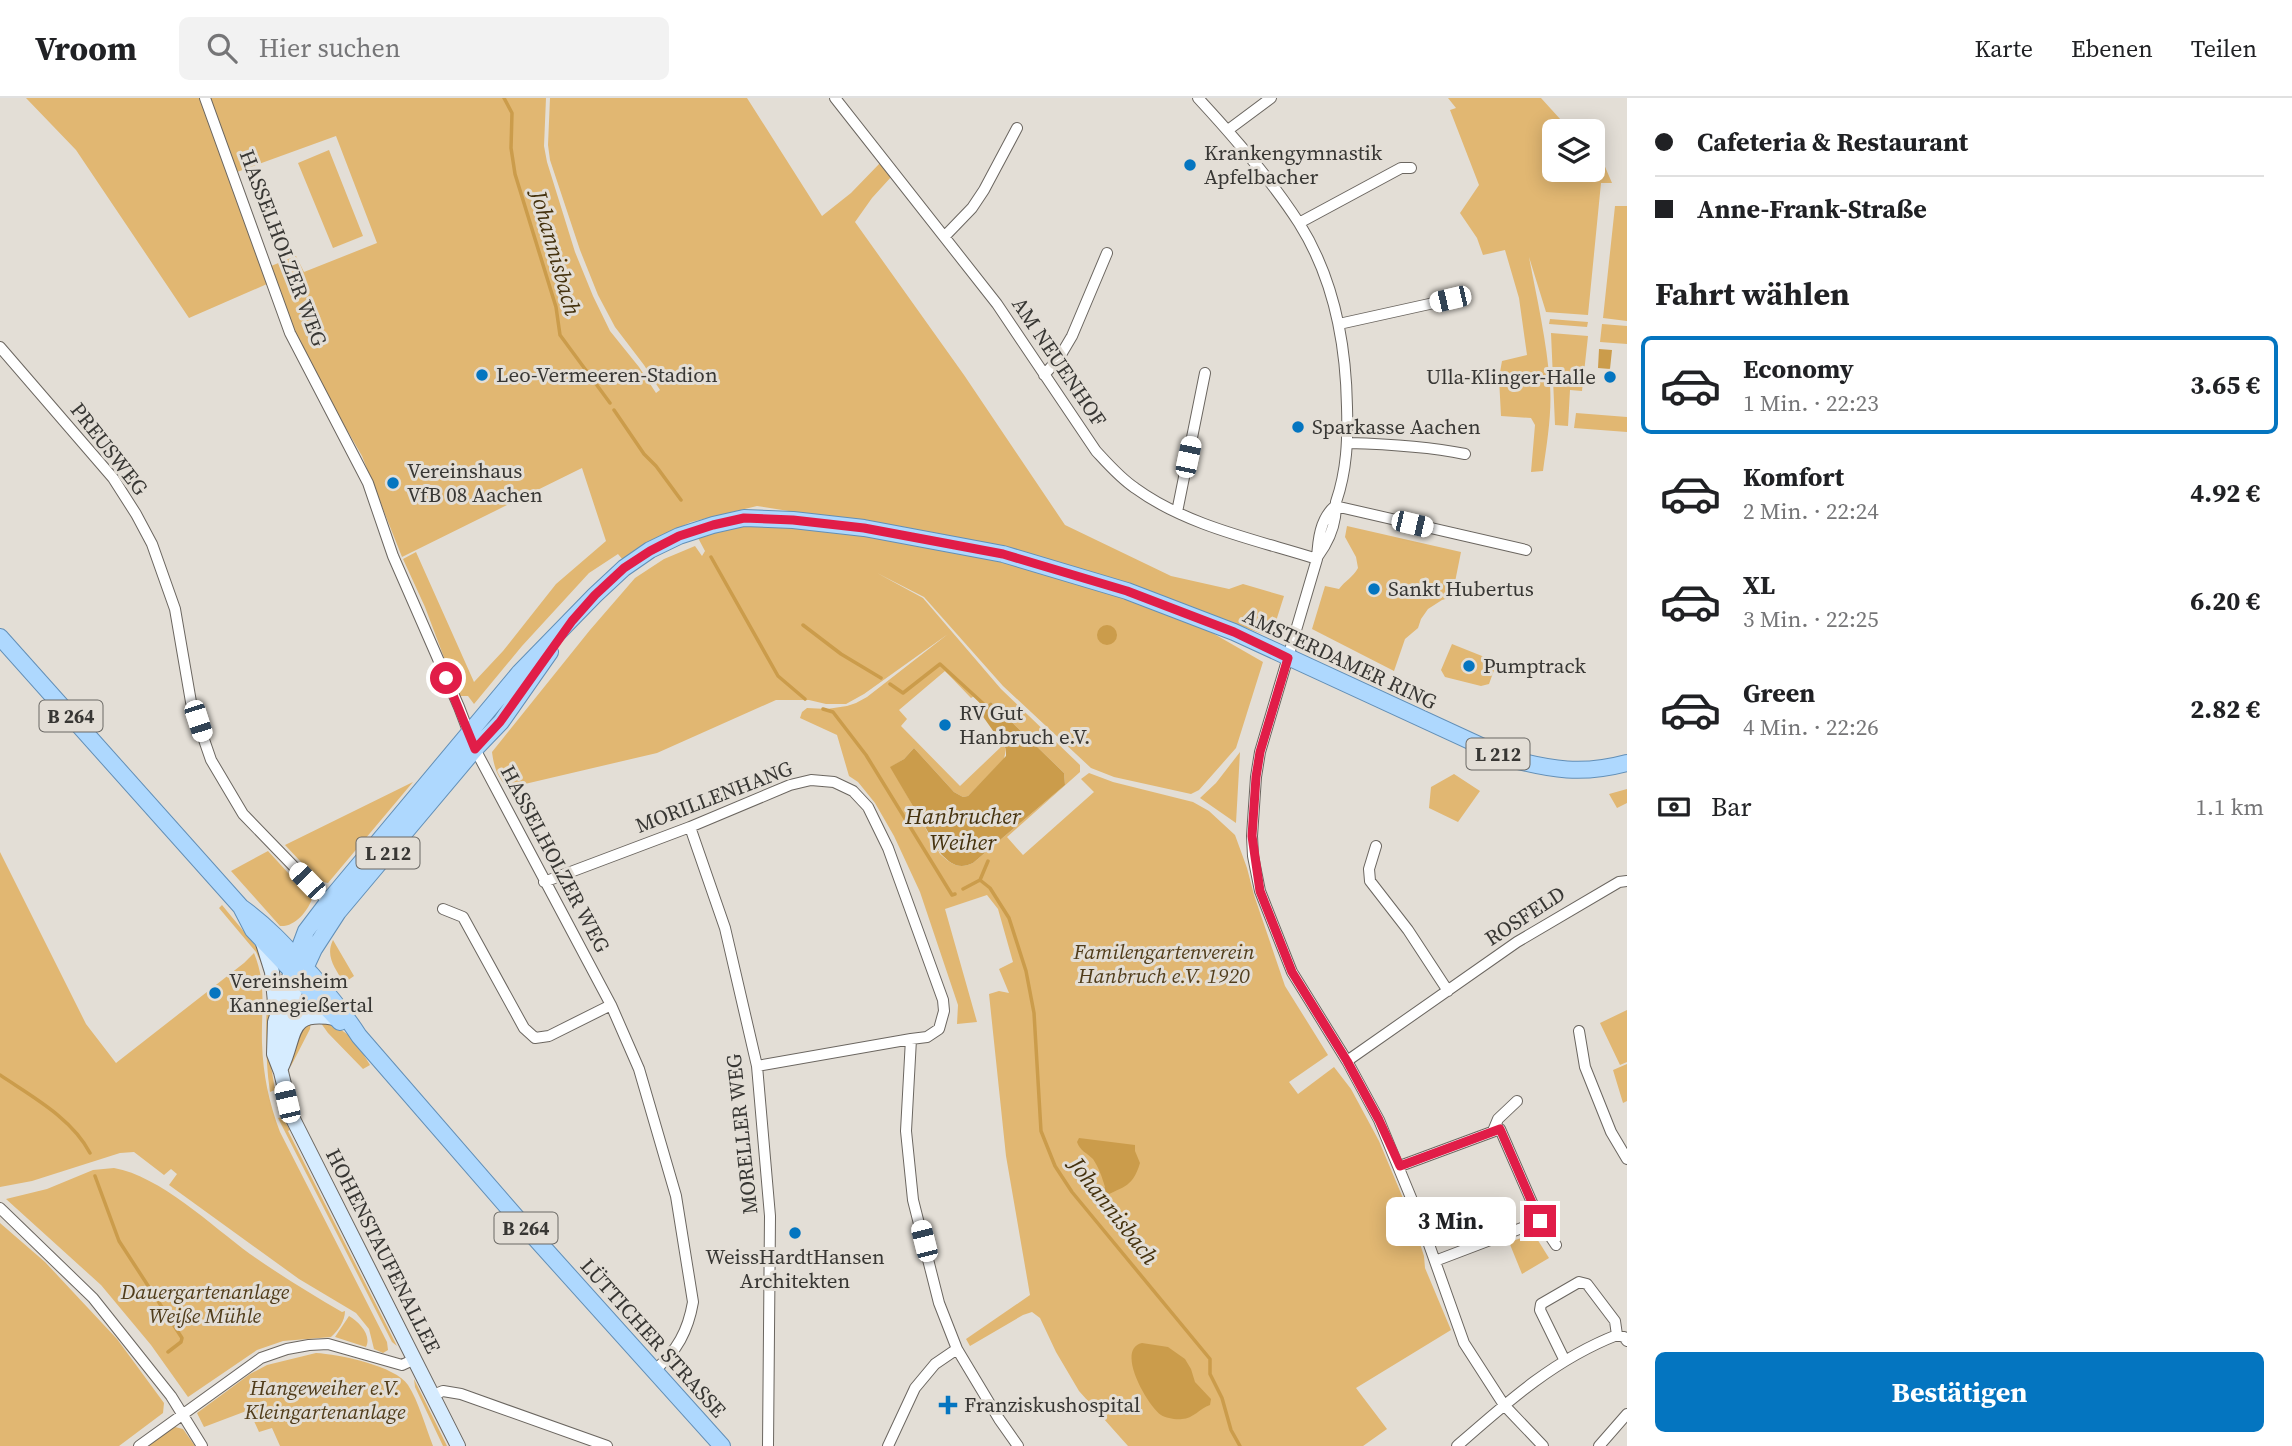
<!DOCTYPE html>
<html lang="de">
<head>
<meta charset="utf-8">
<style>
  :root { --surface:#fff; --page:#f2f2f2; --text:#202124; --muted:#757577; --line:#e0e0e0; --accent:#0475c0 }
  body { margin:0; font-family:"Source Serif 4",serif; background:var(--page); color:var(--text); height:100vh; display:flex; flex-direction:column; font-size:26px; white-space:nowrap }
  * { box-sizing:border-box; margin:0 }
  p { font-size:23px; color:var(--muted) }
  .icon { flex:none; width:38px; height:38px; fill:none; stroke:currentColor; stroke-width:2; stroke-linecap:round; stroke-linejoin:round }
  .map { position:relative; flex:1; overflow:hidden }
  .drawer { display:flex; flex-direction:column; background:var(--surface); width:665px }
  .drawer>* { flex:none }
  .hud { display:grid; align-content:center; height:154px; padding:0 28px; background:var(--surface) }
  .tools { position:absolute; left:1542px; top:21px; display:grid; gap:14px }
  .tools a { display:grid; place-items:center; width:63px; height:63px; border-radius:10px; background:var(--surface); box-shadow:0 4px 18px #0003; font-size:35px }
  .end { position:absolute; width:32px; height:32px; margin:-16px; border:9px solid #e11d48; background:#fff; box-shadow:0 0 0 4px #fff }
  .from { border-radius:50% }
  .bubble { position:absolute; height:49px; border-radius:10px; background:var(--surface); box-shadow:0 4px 18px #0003; font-size:23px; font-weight:700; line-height:49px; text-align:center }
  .car { position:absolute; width:21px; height:42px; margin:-21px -10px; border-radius:9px; box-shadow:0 0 5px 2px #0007; background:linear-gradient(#fff 24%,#345 0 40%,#fff 0 76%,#345 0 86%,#fff 0) }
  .hud b { display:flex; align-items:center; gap:24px; height:66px; font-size:26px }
  .hud b+b { border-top:2px solid var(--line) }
  .hud i { width:18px; height:18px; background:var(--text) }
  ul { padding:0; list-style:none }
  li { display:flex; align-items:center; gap:21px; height:98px; margin:0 14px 10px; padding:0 14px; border:4px solid transparent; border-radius:10px }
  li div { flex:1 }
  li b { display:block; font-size:26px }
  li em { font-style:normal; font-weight:700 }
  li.selected { border-color:var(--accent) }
  li>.icon { width:63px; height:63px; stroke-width:1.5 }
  h2 { padding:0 28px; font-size:32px; line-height:84px }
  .pay { display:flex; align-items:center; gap:18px; height:77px; padding:0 28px; font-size:26px }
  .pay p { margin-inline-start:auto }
  .cta { display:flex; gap:14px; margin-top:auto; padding:14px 28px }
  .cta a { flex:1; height:80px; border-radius:10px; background:var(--accent); color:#fff; font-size:28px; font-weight:700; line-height:80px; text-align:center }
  header { display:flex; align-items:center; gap:42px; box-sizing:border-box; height:98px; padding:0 35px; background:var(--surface); border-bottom:2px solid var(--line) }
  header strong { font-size:33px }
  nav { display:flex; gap:38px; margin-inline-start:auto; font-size:24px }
  .search { width:490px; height:63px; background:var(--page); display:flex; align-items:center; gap:18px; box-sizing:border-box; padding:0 24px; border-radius:10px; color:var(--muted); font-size:26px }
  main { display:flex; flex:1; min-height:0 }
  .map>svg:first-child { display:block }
  .green { fill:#e1b772; fill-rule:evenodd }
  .water { fill:#cb9c4b }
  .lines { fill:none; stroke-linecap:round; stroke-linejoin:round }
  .stream { stroke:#cb9c4b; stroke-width:3.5 }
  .street-casing { stroke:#6b6660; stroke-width:12 }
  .secondary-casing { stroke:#6b6660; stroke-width:16 }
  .primary-casing { stroke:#628fb7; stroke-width:18 }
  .street { stroke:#fff; stroke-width:10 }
  .secondary { stroke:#d6ecff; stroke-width:14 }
  .primary { stroke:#aed8fe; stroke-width:16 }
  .route { stroke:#e11d48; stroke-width:9 }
  .poi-dot { fill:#0475c0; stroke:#e3ded6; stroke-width:2.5 }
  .labels { text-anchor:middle; stroke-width:6; stroke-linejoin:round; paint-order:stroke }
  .shield { fill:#e3ded6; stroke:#6b6965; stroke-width:2 }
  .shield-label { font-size:19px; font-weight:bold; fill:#383734 }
  .poi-label { font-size:21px; fill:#383734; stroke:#e3ded6; text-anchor:start }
  .street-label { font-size:21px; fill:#383734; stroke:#e3ded6 }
  .park-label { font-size:21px; font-style:italic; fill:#503c1a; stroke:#e3ded6 }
  .water-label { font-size:23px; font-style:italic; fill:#45320e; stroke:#e3ded6 }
</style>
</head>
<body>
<header>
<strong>Vroom</strong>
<div class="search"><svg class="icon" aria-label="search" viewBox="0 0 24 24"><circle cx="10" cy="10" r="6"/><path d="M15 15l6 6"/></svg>Hier suchen</div>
<nav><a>Karte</a><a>Ebenen</a><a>Teilen</a></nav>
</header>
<main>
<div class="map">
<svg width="1627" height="1348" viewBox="0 0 1627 1348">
  <rect width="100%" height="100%" fill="#e3ded6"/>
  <path class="green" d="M26,0H202L267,186L189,220L76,52Z
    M210,0H546L544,48L547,64L575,154L593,198L610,233L639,269L656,295L660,292L644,267L615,229L598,197L580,152L550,62L548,47L550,0H747L822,118L851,95L881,64L892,78L872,100L855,124L964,277L1065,427L1171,478L1229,491L1243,486L1284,498L1271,539L1133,489L846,422L757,408L691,424L661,438L623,462L618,456L589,475L522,548L474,606L468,598H460L457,594L425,509L403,461L416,454L474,584L503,553L556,486L606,443L582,370L402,459L362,358L318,282L296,237L271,168L296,158L304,174L377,145L336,38L237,74Z
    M1448,0H1541L1571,33H1554V72H1592L1593,50L1600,57L1612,85H1601L1588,217L1546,214L1529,159C1537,201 1547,244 1550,287C1552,316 1547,344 1543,373L1531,374L1535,327L1531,320L1501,318L1499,280L1502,263L1527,257L1519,200L1505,152L1483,157L1477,140L1460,115L1479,87L1450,12L1456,10Z
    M329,52L363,138L333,150L298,65Z
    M1615,108H1627V223L1603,220Z
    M1550,221L1588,224L1587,229L1549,226Z
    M1602,226L1627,228V246L1600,244Z
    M1551,235L1588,238L1582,293L1570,292L1568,328L1555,327Z
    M1576,315L1627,319V334L1574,330Z
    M749,427H791L845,434L1001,462L1127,499L1202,529L1263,564L1236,650L1199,692L1191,696L1114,679L1091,670L1003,588L924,499L877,475L923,500L1001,591L1080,667V674L1007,739L1023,757L1094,694L1081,681L1089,675L1113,684L1193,704L1209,713L1235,737L1247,770L1254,797L1285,888L1328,957L1289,984L1298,996L1334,969L1351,991L1379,1043L1413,1124L1424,1158L1425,1170L1451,1232L1356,1290L1387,1331L1363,1348H1128L1079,1293L1056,1254L1040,1220L1032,1214L1023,1217L970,1248L966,1241L1030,1197L1006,1058L989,896L999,893L1009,895L999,871L1013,864L998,811L987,797L945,811L977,924L957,926L958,907L920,794L894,738L875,705L858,684L849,678L837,637L800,620L802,614L807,610L827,611L847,608L856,605L867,599L948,536L864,596L846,606H826L809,602H776L657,655L512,689H507C497,678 494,669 492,654L590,532L635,480L664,461L695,448L702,458L705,453L697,438ZM945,573L971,600L974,598L983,609L979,613L991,604L1064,675L1065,687L973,765C959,772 951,766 940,756L891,669L904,661L914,650L954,694L963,699L968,698L1004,661L1006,651L1003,647L960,688L901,628L907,621L899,612Z
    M1347,428L1461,454L1452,499L1442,502L1428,511L1421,521L1418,530L1405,541L1394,573L1312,531L1325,488L1339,491C1345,483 1353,479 1358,470L1356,459L1345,439Z
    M1452,546L1497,564L1489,586L1481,588L1445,579L1441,572Z
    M1240,654L1236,725L1200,700L1216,685Z
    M1454,676L1480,693L1458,724L1429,710L1431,689Z
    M413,684L328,785L319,783L285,747Z
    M1627,691V705L1617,710L1609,696Z
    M268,753L312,801C307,814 295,829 280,828L231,773Z
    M0,754L86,926L116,965L244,865L254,855C267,887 261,911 262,945C263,977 269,1005 280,1034L387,1244L388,1252L383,1255L374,1251L369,1231L356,1215L299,1181L169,1087L177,1076L171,1071L164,1077L134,1054L120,1055L32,1083L0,1089Z
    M222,807L260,853L264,871L256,854L219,810Z
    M333,842L354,878L344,885C335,870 325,858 333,842Z
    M271,889L270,962L275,992L270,994C265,961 266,928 267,895Z
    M1627,912V964L1620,967L1600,925Z
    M318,921L337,929L354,941L370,967L363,971L328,935Z
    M311,922L310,931L291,968L294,939Z
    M1627,966V1003L1623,1005L1613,972Z
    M282,1019L290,1032L288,1033L397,1248L392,1244L278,1020Z
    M114,1070C160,1078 212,1128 250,1156C280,1177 311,1196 342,1214L345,1213C345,1223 338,1233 331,1239L283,1243L257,1252L188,1299L151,1247L101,1187L6,1101L47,1091L93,1072Z
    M0,1125L45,1164L117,1241L164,1305L163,1315L119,1348H0Z
    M1534,1136L1549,1160L1522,1176L1509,1144Z
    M349,1218C359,1224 372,1237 366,1249L335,1239Z
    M316,1255C338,1256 396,1268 408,1287C418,1302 426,1330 433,1348H280L272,1330L259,1334L249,1312L204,1329L197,1315L250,1276L267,1267Z
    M414,1281L447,1348H443L415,1289Z
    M175,1329L183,1331L195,1348H146Z"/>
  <path class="water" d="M1599,251L1612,252L1610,271L1598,270Z
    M1097 537a10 10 0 1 1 20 0a10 10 0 1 1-20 0Z
    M991,604L1064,675L1065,687L973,765C959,772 951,766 941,756L890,669L904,661L914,650L954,694L963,699L968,698L1006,658V651L979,613Z
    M1079,1040L1135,1047V1053L1140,1065C1132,1092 1121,1088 1100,1101L1098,1099L1105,1089C1102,1079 1099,1070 1093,1061C1087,1055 1080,1053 1077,1044Z
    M1142,1245L1168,1249L1185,1261L1191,1271L1195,1284L1211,1301L1210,1307C1200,1310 1193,1321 1182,1321C1176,1322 1166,1320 1161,1317C1147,1307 1115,1251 1142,1245Z"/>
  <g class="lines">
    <path class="stream" d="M504,0L512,15L511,50L515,76L556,209L560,237L610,305
      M614,312L644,356L656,368L681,402
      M711,459L778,578L805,601
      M803,527L841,556L881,580
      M890,586L903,595L940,566L988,610
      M823,611L833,614L866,657L952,797L955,796
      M980,782L988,763
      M963,791L980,782L990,790L1009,820L1026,873L1034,915L1041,1033L1055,1068L1072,1094L1210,1261V1276L1222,1300L1231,1332L1240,1348
      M0,977C31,998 72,1020 90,1055
      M95,1078L119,1143L182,1240L181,1244L168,1254"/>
    <defs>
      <path id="street" d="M205,0L290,235L368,385L393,458L459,609L475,651L611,907L639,971L676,1098L693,1204C688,1233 677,1253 655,1272
        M835,0L997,206L1096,353C1108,366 1120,380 1135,390C1187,428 1257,442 1317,461
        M1198,0C1234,39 1270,80 1299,125C1333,179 1346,246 1347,309C1348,341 1347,372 1336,404C1335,409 1336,414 1335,419C1333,433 1326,447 1318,458
        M1228,32L1271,0
        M1299,125L1401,70H1411
        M945,138L972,110L984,92L1017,30
        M1339,226L1461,199
        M0,249L113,380L136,416L152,446L175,511L191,604L211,662L243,716L331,807
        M1044,277L1059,260L1072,238L1107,155
        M1348,345C1387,346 1426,348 1465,356
        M1335,408C1320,421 1318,442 1317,461L1260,654L1256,679L1252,738L1253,758L1260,793L1292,874L1347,963L1379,1022L1421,1124L1464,1245L1504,1307L1543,1348
        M1335,408L1526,452
        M1177,414L1205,275
        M690,729L725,830L757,968L770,1118L768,1348
        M1376,748L1369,771L1370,783L1408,832L1448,893
        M544,784L690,729L790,687L811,682L834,684L853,693L868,709L888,750L943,902L944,913L939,931L927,939L911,941L906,1033L913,1102L939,1205L957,1251L999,1321L1018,1348
        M443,811L463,819L524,930L535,940L549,938L611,907
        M1579,933L1585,969L1611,1034L1627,1061
        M1347,963L1517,844L1619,784L1627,783
        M757,968L911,941
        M1493,1033L1498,1021L1517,1003
        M1400,1068L1500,1031L1540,1123L1435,1163
        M0,1110L93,1200L171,1298L202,1348
        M1540,1123L1556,1147
        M1564,1261L1540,1212L1541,1206L1579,1184L1587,1186L1615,1223L1617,1237
        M433,1297L443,1293L461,1296L607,1348
        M139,1348L261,1260L287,1251L309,1247L328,1246L402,1267L415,1261
        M888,1348L915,1290L935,1266L957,1251
        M1457,1348C1507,1304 1555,1261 1617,1237L1624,1239L1627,1243
        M1599,1348L1627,1316"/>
      <path id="secondary" d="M262,842L272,874L275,904
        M291,873L275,924L274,956L281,974L292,1019L458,1348
        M283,948L292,902L299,882
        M281,970C297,937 286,912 335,920"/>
      <path id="primary" d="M0,539L241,809L253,832L340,924
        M241,809C268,828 289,852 312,877C329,897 345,916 359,938L517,1120L722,1348
        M291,873L306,833L328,804L520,574L595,497L624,470L650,452L679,438L713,427L744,420L793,422L864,430L1003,456L1127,493L1234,534L1507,660C1551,672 1583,677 1627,665
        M302,877L314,851L338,814L475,651L501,624L550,554"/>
    </defs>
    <use href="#street" class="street-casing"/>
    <use href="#secondary" class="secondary-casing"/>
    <use href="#primary" class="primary-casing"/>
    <use href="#street" class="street"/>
    <use href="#secondary" class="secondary"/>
    <use href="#primary" class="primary"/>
  </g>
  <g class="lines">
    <path class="route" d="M446,580L475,651L500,624L572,523L595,497L624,470L650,453L679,438L713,427L744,420L793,422L864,430L1003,456L1127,493L1234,534L1288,560L1260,654L1256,679L1252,738L1260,793L1292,874L1347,963L1379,1022L1400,1068L1500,1031L1540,1123"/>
  </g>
  <g class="poi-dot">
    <circle cx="1190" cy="67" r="7"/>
    <circle cx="482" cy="277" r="7"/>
    <circle cx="1610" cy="279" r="7"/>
    <circle cx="1298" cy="329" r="7"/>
    <circle cx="393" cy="385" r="7"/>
    <circle cx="1374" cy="491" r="7"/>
    <circle cx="1469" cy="568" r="7"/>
    <circle cx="945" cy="627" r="7"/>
    <circle cx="215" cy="895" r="7"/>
    <circle cx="795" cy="1135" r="7"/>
    <path d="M944.5 1296.5h7v7h7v7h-7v7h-7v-7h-7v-7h7z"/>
  </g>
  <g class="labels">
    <g class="shield">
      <rect x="39.5" y="602.5" width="63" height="31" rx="5"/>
      <rect x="1466.5" y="640.5" width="63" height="31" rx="5"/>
      <rect x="356.5" y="739.5" width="63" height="31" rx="5"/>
      <rect x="494.5" y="1114.5" width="63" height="31" rx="5"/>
    </g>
    <g class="shield-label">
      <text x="71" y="625">B 264</text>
      <text x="1498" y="663">L 212</text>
      <text x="388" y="762">L 212</text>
      <text x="526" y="1137">B 264</text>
    </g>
    <g class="poi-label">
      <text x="1204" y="62">Krankengymnastik<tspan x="1204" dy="24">Apfelbacher</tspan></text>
      <text x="496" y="284">Leo-Vermeeren-Stadion</text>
      <text x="1596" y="286" text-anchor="end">Ulla-Klinger-Halle</text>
      <text x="1312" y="336">Sparkasse Aachen</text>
      <text x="407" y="380">Vereinshaus<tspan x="407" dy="24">VfB 08 Aachen</tspan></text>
      <text x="1388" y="498">Sankt Hubertus</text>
      <text x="1483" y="575">Pumptrack</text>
      <text x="959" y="622">RV Gut<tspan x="959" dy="24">Hanbruch e.V.</tspan></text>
      <text x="229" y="890">Vereinsheim<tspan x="229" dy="24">Kannegießertal</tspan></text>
      <text x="795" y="1166" text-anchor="middle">WeissHardtHansen<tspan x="795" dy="24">Architekten</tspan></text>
      <text x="964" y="1314">Franziskushospital</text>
    </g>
    <g class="street-label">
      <text transform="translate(283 150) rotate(69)" y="7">HASSELHOLZER WEG</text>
      <text transform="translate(1059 264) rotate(56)" y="7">AM NEUENHOF</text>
      <text transform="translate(109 351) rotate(52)" y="7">PREUSWEG</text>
      <text transform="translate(1340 561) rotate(25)" y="7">AMSTERDAMER RING</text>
      <text transform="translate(714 699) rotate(-21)" y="7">MORILLENHANG</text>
      <text transform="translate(555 761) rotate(62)" y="7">HASSELHOLZER WEG</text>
      <text transform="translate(1525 818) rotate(-33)" y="7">ROSFELD</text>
      <text transform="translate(742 1036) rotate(-96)" y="7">MORELLER WEG</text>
      <text transform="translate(383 1153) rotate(63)" y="7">HOHENSTAUFENALLEE</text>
      <text transform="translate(653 1240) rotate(48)" y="7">LÜTTICHER STRASSE</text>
    </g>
    <g class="park-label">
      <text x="1164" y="861">Familengartenverein<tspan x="1164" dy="24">Hanbruch e.V. 1920</tspan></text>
      <text x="205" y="1201">Dauergartenanlage<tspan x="205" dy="24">Weiße Mühle</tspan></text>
      <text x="325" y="1297">Hangeweiher e.V.<tspan x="325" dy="24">Kleingartenanlage</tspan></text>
    </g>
    <g class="water-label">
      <text transform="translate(556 155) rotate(74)" y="8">Johannisbach</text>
      <text x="963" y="726">Hanbrucher<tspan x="963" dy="26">Weiher</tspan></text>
      <text transform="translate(1114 1113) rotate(52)" y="8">Johannisbach</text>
    </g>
  </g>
</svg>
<div class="tools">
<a><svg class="icon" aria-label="layers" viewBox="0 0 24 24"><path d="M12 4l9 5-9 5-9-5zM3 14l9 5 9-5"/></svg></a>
</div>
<i class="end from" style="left:446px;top:580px"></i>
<i class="end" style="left:1540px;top:1123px"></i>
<div class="bubble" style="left:1386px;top:1099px;width:130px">3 Min.</div>
<i class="car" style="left:1450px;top:201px;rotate:257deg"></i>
<i class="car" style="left:1188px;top:359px;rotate:12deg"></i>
<i class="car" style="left:1412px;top:426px;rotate:103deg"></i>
<i class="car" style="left:198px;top:623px;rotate:162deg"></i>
<i class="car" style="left:307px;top:783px;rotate:316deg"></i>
<i class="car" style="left:287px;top:1004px;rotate:347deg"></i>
<i class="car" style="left:924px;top:1143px;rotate:346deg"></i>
</div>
<section class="drawer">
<div class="hud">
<b><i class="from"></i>Cafeteria &amp; Restaurant</b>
<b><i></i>Anne-Frank-Straße</b>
</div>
<h2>Fahrt wählen</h2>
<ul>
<li class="selected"><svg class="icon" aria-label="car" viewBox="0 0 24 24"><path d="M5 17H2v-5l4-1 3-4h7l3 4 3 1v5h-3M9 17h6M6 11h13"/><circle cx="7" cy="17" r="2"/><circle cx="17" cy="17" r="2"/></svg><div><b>Economy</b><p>1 Min. · 22:23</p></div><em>3.65 €</em></li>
<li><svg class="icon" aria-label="car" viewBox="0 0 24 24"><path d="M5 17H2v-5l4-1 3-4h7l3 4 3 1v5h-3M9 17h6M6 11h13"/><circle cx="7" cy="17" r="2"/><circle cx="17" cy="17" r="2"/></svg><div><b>Komfort</b><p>2 Min. · 22:24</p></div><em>4.92 €</em></li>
<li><svg class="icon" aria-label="car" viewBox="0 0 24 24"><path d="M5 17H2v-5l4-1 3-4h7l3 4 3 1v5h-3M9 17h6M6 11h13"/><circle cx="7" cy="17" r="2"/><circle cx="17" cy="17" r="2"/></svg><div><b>XL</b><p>3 Min. · 22:25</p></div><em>6.20 €</em></li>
<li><svg class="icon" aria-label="car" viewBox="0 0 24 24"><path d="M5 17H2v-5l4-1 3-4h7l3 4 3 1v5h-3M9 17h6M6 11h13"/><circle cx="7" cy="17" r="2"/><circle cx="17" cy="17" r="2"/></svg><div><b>Green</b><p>4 Min. · 22:26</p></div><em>2.82 €</em></li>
</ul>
<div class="pay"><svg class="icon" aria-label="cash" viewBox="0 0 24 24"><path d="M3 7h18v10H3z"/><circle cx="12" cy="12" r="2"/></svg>Bar<p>1.1 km</p></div>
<div class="cta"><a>Bestätigen</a></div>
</section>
</main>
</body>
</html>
